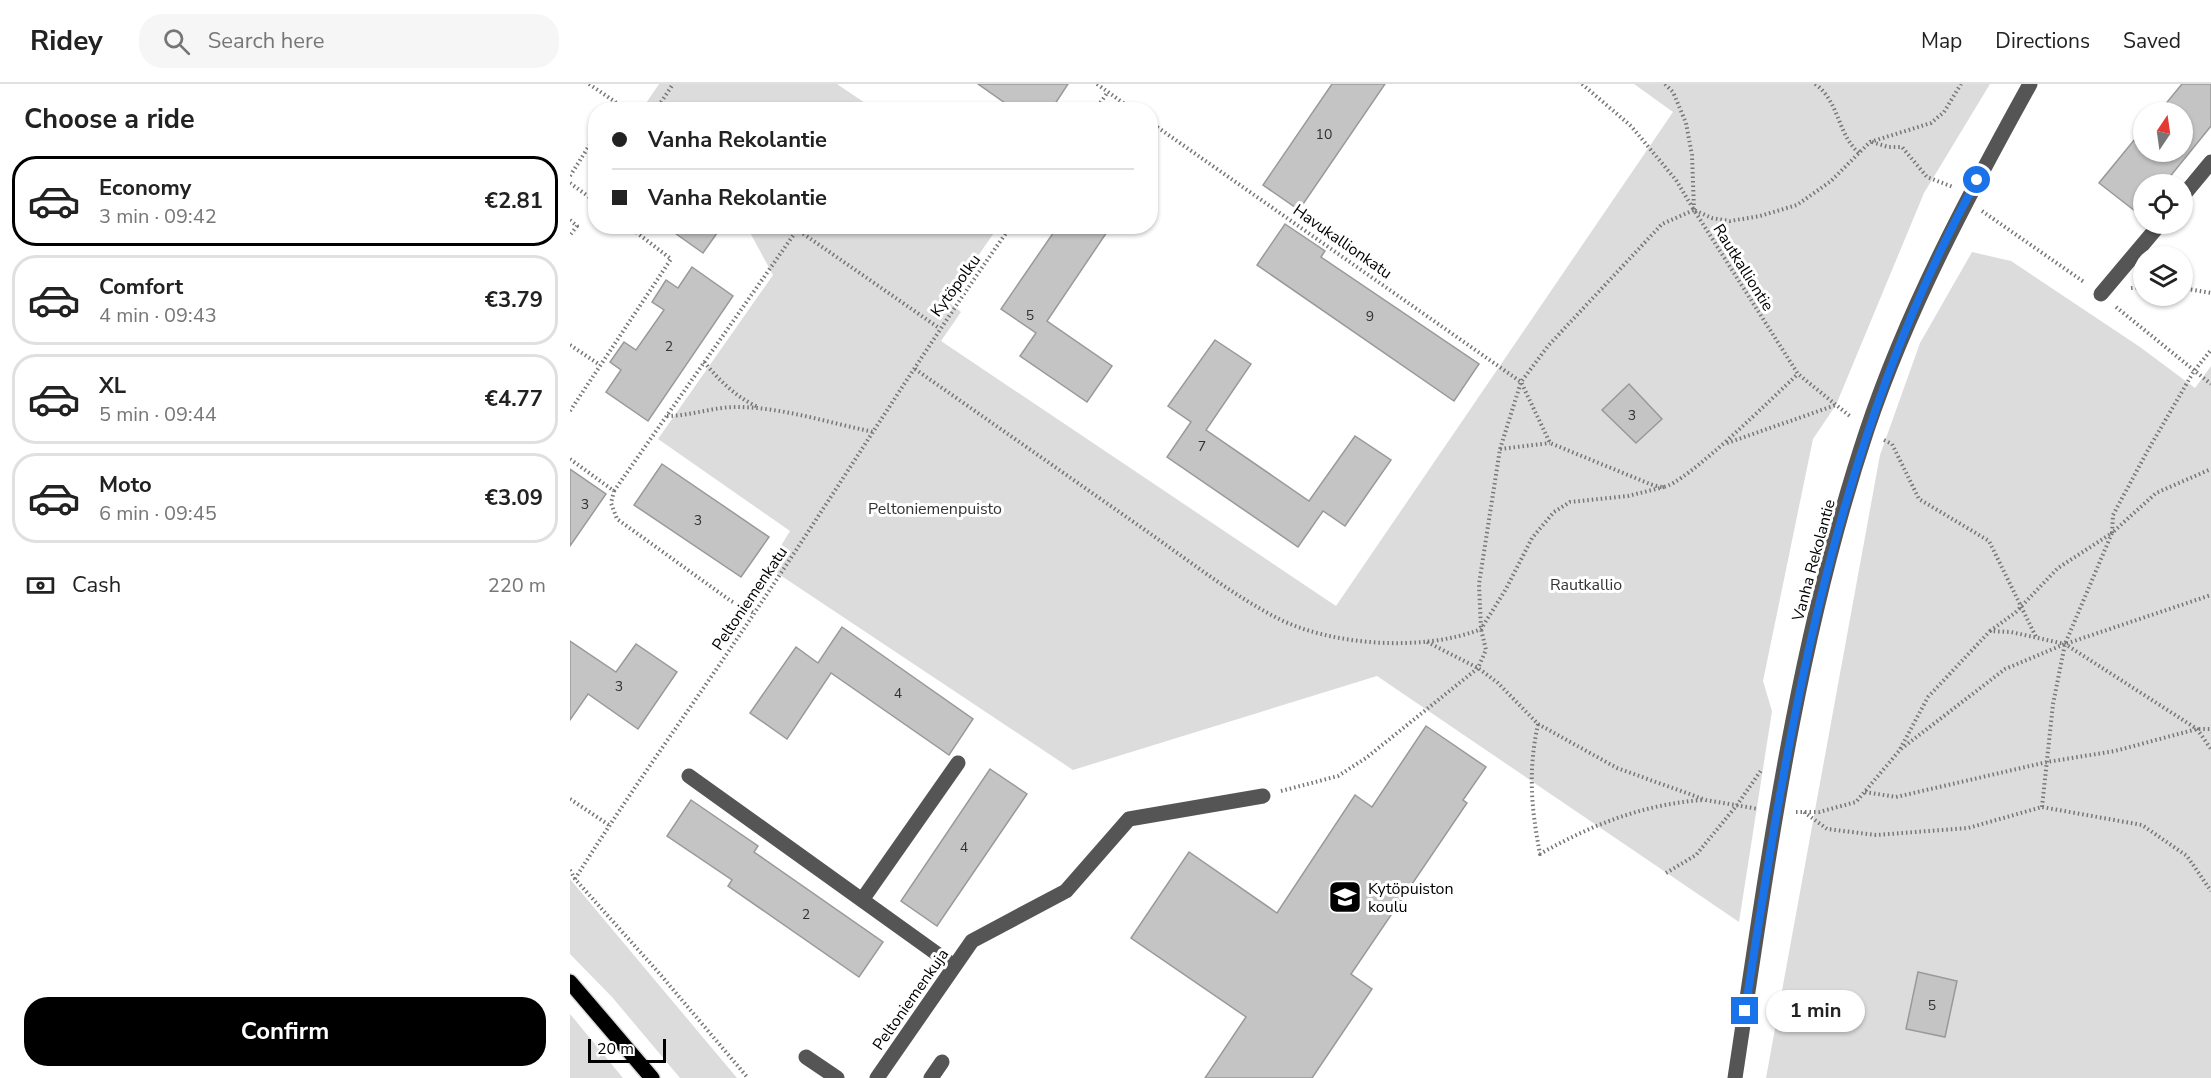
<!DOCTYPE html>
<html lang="en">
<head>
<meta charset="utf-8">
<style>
  :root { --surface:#fff; --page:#f6f6f6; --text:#222; --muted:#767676; --line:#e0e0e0; --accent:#000 }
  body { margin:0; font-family:"Nunito Sans",sans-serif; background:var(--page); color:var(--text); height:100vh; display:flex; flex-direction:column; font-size:22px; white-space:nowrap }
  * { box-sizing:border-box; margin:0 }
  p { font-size:20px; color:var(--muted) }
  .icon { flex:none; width:33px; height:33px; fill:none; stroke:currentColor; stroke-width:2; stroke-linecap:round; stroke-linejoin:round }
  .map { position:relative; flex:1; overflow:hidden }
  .sheet { display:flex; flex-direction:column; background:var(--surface); width:570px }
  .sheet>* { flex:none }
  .banner { position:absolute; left:18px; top:18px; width:570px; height:132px; border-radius:24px; box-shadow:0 2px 4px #0004; display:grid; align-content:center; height:132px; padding:0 24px; background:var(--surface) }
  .needle { width:39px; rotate:13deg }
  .controls { position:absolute; left:1563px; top:18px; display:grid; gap:12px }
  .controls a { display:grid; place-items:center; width:60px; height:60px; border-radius:50%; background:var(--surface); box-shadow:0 2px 4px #0004; font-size:30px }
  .scale { position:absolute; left:18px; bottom:15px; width:78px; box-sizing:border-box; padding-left:6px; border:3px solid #000; border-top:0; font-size:16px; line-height:21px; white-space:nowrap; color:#000; -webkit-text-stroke:4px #fff; paint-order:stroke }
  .end { position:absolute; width:27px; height:27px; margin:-14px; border:8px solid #1a73e8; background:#fff; box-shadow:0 0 0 3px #fff }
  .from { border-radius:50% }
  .bubble { position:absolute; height:42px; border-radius:21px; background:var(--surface); box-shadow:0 2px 4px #0004; font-size:20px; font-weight:700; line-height:42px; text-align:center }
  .banner b { display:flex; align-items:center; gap:21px; height:57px; font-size:22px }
  .banner b+b { border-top:2px solid var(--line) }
  .banner i { width:15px; height:15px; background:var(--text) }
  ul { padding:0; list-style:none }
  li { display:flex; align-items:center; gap:18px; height:90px; margin:0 12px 9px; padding:0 12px; border:3px solid var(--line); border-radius:24px }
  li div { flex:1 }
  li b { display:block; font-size:22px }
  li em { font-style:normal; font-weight:700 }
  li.selected { border-color:var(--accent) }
  li>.icon { width:54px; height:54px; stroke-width:1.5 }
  h2 { padding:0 24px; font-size:27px; line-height:72px }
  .pay { display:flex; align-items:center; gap:15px; height:66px; padding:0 24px; font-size:22px }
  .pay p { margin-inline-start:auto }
  .cta { display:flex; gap:12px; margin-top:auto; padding:12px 24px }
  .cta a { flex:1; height:69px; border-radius:24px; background:var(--accent); color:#fff; font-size:24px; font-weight:700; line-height:69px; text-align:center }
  header { display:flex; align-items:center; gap:36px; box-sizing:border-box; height:84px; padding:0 30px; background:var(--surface); border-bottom:2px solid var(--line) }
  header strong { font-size:28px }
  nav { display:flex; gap:33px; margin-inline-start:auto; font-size:21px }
  .search { width:420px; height:54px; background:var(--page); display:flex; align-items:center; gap:15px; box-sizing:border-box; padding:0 21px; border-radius:24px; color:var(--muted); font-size:22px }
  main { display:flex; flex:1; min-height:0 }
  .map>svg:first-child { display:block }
  .green { fill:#dcdcdc }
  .building { fill:#c4c4c4; stroke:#999; stroke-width:1.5 }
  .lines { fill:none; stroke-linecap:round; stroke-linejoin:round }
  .major-casing { stroke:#dbdbdb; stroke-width:18 }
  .path { stroke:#777; stroke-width:4; stroke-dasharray:1.5 3; stroke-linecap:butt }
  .minor { stroke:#555; stroke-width:15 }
  .major { stroke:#000; stroke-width:15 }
  .route { stroke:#1a73e8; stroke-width:8 }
  .labels { text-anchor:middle; stroke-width:6; stroke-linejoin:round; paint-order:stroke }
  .number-label { font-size:14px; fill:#313131 }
  .street-label { font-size:16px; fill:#000; stroke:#fff }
  .park-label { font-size:16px; fill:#333; stroke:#fff }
  .poi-label { font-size:16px; fill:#000; stroke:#fff; text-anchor:start }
</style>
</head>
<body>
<header>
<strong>Ridey</strong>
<div class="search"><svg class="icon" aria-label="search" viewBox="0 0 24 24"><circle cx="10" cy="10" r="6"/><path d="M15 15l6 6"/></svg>Search here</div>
<nav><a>Map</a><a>Directions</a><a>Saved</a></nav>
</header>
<main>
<section class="sheet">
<h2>Choose a ride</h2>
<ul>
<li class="selected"><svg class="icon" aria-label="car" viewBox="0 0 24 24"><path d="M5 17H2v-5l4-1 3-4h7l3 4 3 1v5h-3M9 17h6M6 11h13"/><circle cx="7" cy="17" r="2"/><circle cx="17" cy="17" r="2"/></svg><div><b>Economy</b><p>3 min · 09:42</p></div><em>€2.81</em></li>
<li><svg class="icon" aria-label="car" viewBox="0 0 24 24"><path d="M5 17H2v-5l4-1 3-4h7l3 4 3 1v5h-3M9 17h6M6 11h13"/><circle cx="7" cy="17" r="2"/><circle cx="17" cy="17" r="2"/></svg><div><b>Comfort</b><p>4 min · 09:43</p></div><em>€3.79</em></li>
<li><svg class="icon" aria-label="car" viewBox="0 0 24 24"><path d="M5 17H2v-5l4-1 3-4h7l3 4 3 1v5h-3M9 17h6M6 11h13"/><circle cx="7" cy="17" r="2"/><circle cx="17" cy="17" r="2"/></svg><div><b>XL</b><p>5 min · 09:44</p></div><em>€4.77</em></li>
<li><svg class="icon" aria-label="car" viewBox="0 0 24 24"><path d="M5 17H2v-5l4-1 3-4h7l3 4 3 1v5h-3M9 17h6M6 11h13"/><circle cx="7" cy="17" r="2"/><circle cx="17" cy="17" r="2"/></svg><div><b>Moto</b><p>6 min · 09:45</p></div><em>€3.09</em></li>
</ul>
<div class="pay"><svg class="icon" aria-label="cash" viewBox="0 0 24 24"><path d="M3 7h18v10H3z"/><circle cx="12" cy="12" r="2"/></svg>Cash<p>220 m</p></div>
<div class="cta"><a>Confirm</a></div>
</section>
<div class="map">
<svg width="1641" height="994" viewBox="0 0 1641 994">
  <rect width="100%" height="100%" fill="#fff"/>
  <path class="green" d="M89,0H267L304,25H72Z
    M1064,0H1420L1354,109L1266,321L1243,355L1193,597L1202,627L1169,838L807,592L503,686L198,483L220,447L88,355L203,191L177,143H428L377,217L391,228L371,257L766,522L1103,28Z
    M1402,168L1441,177L1570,263L1625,304L1641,282V994H1196L1310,371L1350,259Z
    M0,795L167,994H110L42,913L0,870Z
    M0,930L53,994H0Z"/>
  <path class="building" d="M408,0H498L481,26H445Z
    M762,0H815L729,126L693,101Z
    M1612,0H1641V42L1594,100H1574V134L1529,99L1574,44V68H1612V28H1589Z
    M715,140L755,167L751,173L909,280L884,317L687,181Z
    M95,142H152L133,169Z
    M488,142H541L477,237L542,282L517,318L450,272L466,249L431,225Z
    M122,183L163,212L78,337L36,308L51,286L40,278L54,258L66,266L94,226L82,218L96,196L108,204Z
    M645,256L681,280L636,346L739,417L785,352L821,376L775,442L753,427L728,463L597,373L621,338L598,322Z
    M1059,300L1092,335L1066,359L1032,326Z
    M92,380L199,453L171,493L64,421Z
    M0,385L36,410L0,462Z
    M272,543L403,635L379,671L261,589L217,655L180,629L226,563L248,579Z
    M0,557L46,588L66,560L107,588L68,645L18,610L0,636Z
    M856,642L916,683L893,716L897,719L781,890L802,905L742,994H635L676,933L561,854L619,768L707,829L785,711L802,723Z
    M420,685L457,710L367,842L331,817Z
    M121,716L188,762L184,768L313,858L289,893L158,802L162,796L97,752Z
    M1348,888L1387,897L1375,953L1336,945Z"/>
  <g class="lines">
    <defs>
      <path id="major" d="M0,898L82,994"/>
    </defs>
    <use href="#major" class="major-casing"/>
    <path class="path" d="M19,0L57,26
      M527,0L563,26
      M1012,0L1061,42L1106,96L1124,126L1142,134L1160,137L1190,132L1227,121L1261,97L1300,58L1361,39L1374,28L1391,0
      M1095,0L1103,8L1116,39L1122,71L1124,126L1228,290L1281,333
      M1245,0C1270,18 1267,50 1289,69
      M41,26L46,18
      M86,26L103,0
      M525,26L538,8
      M580,38L951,298L980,359L1080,400C1083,401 1089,403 1093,403C1115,401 1206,310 1228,290
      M1302,58L1318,63H1332L1357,93L1383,103
      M0,92L26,51
      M0,99L26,118
      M1412,127L1514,198
      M0,136L7,142L0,151
      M222,142L369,244
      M1561,204L1574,203
      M1612,204L1641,209
      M1546,223L1641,300
      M0,261L30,281
      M134,278C149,296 167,314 188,323
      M345,285C422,339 498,392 575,446C618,476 661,510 707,534C762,562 854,568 911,545L936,505L962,454L984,428L1000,418L1058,412L1094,403
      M0,327L101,175L58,142
      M97,332C120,332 143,323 166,323C212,323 259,339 304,348
      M1314,356L1322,360L1349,415L1419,457L1466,553
      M1157,359L1266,321
      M930,365L951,298L978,262L1092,140L1124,126
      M0,375L44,407L41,419L47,435L161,517L184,529
      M44,407L227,146
      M1420,547L1445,529L1488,484L1542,449L1543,431L1578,366L1624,287L1641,266
      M857,558L908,584L928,599L968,640L1047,684L1136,716L1188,725
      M968,640C958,687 961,723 970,770C1021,741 1074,720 1133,716
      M1331,665L1435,585L1495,560L1641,511
      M711,707L768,692L796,674L908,584L916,566L911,545L909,500L930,365L980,359
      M1295,708L1326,713L1477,678L1545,667L1627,645H1641
      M0,715L39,741
      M1472,723L1483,620L1495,560L1542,449L1586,409L1641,385
      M1226,728H1249L1286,718L1329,667L1358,613L1420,547L1441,548L1495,560L1627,645L1641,665
      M1234,728L1257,745L1306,751L1398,744L1472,723L1572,741L1617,772L1641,807
      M0,786L5,795L89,889L178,994
      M1096,789L1126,771L1167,721L1192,685
      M5,795C62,704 126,617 185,528C271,400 352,268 441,142"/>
    <path class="minor" d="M1612,113L1641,78
      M1531,210L1590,140
      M119,692L384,882
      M292,816L388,679
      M236,973L267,994
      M307,994L402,857L496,807L559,735L693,712
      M361,994L372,978
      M1165,994C1198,776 1227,556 1297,346C1338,224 1398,112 1460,0"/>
    <use href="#major" class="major"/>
  </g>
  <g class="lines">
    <path class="route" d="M1175,927C1219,640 1264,354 1407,96"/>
  </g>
  <defs>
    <symbol id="school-square" viewBox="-11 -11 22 22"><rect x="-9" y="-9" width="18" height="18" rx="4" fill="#000" stroke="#fff"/><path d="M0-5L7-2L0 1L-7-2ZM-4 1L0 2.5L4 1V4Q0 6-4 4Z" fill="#fff"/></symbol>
  </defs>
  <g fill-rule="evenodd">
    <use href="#school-square" x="756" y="794" width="38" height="38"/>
  </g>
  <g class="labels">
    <g class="number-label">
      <text x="754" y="55">10</text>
      <text x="460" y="236">5</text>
      <text x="800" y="237">9</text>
      <text x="99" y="267">2</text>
      <text x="1062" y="336">3</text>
      <text x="632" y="367">7</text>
      <text x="15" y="425">3</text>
      <text x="128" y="441">3</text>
      <text x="49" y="607">3</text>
      <text x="328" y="614">4</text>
      <text x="394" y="768">4</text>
      <text x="236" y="835">2</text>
      <text x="1362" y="926">5</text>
    </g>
    <g class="street-label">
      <text transform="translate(773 157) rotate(35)" y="6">Havukallionkatu</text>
      <text transform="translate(1174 183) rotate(58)" y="6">Rautkalliontie</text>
      <text transform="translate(385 201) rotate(-54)" y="6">Kytöpolku</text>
      <text transform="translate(1243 476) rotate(-75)" y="6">Vanha Rekolantie</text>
      <text transform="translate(179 514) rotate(-56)" y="6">Peltoniemenkatu</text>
      <text transform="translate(340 915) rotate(-55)" y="6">Peltoniemenkuja</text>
    </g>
    <g class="park-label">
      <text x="365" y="430">Peltoniemenpuisto</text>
      <text x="1016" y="506">Rautkallio</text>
    </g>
    <g class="poi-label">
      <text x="798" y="810">Kytöpuiston<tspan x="798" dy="18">koulu</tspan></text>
    </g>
  </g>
</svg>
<div class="controls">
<a><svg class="needle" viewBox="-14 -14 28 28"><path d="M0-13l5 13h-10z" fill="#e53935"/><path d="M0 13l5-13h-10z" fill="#767676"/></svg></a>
<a><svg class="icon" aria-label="locate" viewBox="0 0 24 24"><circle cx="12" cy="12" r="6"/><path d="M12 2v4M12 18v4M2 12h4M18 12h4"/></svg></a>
<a><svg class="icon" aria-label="layers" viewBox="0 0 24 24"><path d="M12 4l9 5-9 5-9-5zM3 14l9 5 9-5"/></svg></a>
</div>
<div class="scale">20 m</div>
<i class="end from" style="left:1407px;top:96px"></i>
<i class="end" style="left:1175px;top:927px"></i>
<div class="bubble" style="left:1196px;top:906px;width:99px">1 min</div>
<div class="banner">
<b><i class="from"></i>Vanha Rekolantie</b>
<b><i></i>Vanha Rekolantie</b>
</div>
</div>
</main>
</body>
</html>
